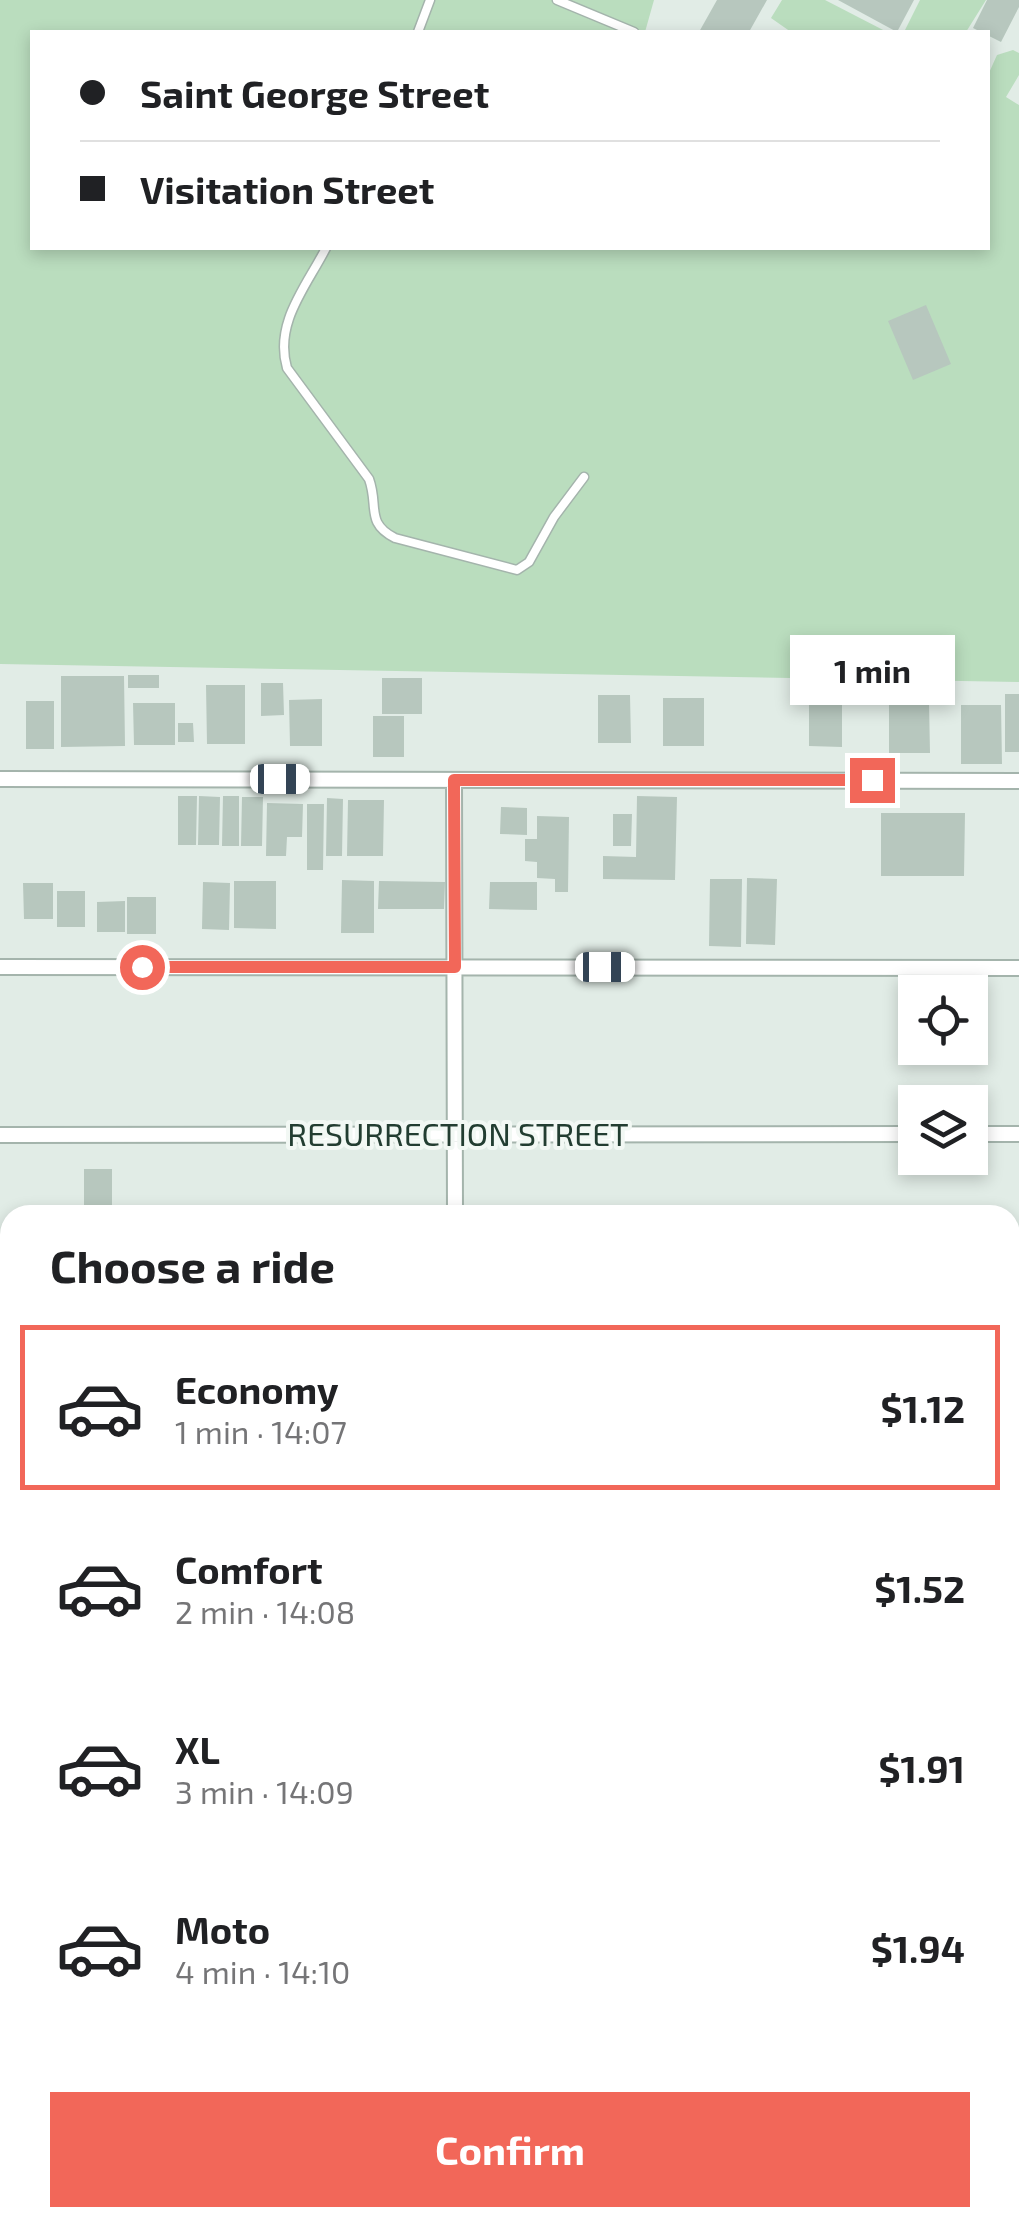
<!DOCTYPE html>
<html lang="en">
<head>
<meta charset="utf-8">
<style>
  :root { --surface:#fff; --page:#f2f2f2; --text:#202124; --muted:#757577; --line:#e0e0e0; --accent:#f26759 }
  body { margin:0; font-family:"Exo 2",sans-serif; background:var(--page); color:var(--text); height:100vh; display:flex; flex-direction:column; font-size:38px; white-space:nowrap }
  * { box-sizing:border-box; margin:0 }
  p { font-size:32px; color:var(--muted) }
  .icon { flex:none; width:55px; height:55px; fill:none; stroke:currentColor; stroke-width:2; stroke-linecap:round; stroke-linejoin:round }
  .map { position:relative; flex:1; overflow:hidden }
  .sheet { position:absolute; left:0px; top:1205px; width:1020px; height:1022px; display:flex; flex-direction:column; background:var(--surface); border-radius:30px 30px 0 0; box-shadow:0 5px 15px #0003 }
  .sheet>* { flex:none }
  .guide { position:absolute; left:30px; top:30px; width:960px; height:220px; border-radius:0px; box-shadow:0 5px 15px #0003; display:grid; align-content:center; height:220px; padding:0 50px; background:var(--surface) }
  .controls { position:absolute; left:898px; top:975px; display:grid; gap:20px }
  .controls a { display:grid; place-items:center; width:90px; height:90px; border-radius:0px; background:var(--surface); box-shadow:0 5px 15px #0003; font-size:50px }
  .end { position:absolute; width:45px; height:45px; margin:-22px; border:12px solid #f26759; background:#fff; box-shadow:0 0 0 5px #fff }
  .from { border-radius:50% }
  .bubble { position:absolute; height:70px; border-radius:0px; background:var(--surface); box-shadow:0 5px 15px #0003; font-size:32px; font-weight:700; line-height:70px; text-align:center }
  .car { position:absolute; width:30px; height:60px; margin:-30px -15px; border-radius:12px; box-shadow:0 0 8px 2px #0007; background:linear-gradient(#fff 24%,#345 0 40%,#fff 0 76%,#345 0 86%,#fff 0) }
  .guide b { display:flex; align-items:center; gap:35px; height:95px; font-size:38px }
  .guide b+b { border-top:2px solid var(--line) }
  .guide i { width:25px; height:25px; background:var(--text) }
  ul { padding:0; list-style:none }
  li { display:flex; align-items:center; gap:30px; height:165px; margin:0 20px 15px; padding:0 30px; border:5px solid transparent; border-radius:0px }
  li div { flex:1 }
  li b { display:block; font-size:38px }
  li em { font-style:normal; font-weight:700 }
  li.current { border-color:var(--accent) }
  li>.icon { width:90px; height:90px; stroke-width:1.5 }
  h2 { padding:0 50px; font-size:45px; line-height:120px }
  .action { display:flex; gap:20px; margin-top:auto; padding:20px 50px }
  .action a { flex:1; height:115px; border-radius:0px; background:var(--accent); color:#fff; font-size:40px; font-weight:700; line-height:115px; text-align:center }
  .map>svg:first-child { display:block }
  .green { fill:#baddbe }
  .building { fill:#b7c7be }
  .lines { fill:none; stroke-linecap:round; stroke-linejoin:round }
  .service-casing { stroke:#a4b4ac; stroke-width:11 }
  .minor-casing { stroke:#a4b4ac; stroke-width:18 }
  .service { stroke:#fff; stroke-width:8 }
  .minor { stroke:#fff; stroke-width:14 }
  .route { stroke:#f26759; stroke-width:12 }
  .labels { text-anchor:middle; stroke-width:8; stroke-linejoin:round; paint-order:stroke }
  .street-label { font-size:32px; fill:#223d31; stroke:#f2f8f4 }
</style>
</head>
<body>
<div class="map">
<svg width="1019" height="2226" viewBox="0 0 1019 2226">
  <rect width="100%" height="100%" fill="#e1ece6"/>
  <path class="green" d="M0,0H654L645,32H32V248H988V75L997,55L1013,50L1019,53V75L1006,97L1019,105V682L0,664Z
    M782,0H825L887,32H791L771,18Z
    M920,0H986L966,32H904Z"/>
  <path class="building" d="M717,0H767L749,32H699Z
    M838,0H914L897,32Z
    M987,0H1019V7L1001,42L973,28Z
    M926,305L951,364L913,380L888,321Z
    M128,675H159V688H128Z
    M61,676H124L125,746L61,747Z
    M809,676H842V747L809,746Z
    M382,678H422V714H382Z
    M261,683H283L284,715L261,716Z
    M206,685H245V744H207Z
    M1005,694H1019V752H1005Z
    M598,695H630L631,743H598Z
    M663,698H704V746H663Z
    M322,699V746H290L289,700Z
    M26,701H54V749H26Z
    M889,702H929L930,753H889Z
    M133,703H175V745H134Z
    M961,705H1001L1002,764H961Z
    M373,716H404V757H373Z
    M178,723H193L194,742H178Z
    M178,796H197L196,845H178Z
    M199,796L220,797L219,845H198Z
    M223,796H239V846H222Z
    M637,796L677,797L675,880L603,879V856L636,857Z
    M242,797H263L262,846H241Z
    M327,798L343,799L342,856H326Z
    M348,800H384L383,856H347Z
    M267,803L303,804L302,837H287L286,856H266Z
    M307,804H324L323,870H307Z
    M501,807L527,808V835L500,834Z
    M881,813H965L964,876H881Z
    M613,814H632L631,846H613Z
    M537,816L569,817L568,892H555V879L537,878V862L525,861V839H537Z
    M747,878L777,879L775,945L746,944Z
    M710,879H742L741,947L709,946Z
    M342,880L374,881V933H341Z
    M234,881H276V929L234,928Z
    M379,881L445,882L444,909H378Z
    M203,882L230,883L229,930L202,929Z
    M490,882H537V910L489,909Z
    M23,883H53V919H24Z
    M57,891H85V927H57Z
    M127,897H156V934H127Z
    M125,901V932H97V902Z
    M84,1169H112V1210H84Z
    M6,1456L10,1458V1502L0,1496V1467Z
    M1010,1900H1019V1934H1010Z
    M1010,2046H1019V2102H1010Z"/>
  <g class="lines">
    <defs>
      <path id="service" d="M557,0L634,32
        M418,32L430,0
        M326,248C306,287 274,323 287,368L369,479C379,506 365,523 395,538L517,570L529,562L554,517L584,477
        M0,1262H10
        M0,1305L10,1286
        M0,1353L10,1359
        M0,1588L10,1591
        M0,1679L10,1675
        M0,1761L10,1757
        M0,1847L10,1843
        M0,1938L10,1935
        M1010,2216H1019
        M0,2218H389
        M506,2218H520"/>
      <path id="minor" d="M0,779L1019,781
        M454,780L455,1215
        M0,967L1019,968
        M970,1134H1019
        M0,1135L915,1134
        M1010,1312H1019
        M1010,1478H1019
        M0,1641L10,1654
        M1010,1648H1019
        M1010,1816H1019
        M1010,2019H1019
        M0,2102H10"/>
    </defs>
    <use href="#service" class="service-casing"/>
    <use href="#minor" class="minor-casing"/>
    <use href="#service" class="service"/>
    <use href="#minor" class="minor"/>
  </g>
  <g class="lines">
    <path class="route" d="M142,967H455L454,780H872"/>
  </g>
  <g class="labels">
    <g class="street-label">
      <text x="458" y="1146">RESURRECTION STREET</text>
    </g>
  </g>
</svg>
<div class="controls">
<a><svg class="icon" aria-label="locate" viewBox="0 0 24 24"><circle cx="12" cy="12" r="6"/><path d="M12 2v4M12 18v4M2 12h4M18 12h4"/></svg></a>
<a><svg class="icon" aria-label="layers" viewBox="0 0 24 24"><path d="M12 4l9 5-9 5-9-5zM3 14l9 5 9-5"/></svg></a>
</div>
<i class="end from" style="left:142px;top:967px"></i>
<i class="end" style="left:872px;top:780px"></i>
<div class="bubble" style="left:790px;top:635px;width:165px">1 min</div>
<i class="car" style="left:280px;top:779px;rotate:90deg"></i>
<i class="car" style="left:605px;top:967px;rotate:90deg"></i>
<div class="guide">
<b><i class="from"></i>Saint George Street</b>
<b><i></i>Visitation Street</b>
</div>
<section class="sheet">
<h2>Choose a ride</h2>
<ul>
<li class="current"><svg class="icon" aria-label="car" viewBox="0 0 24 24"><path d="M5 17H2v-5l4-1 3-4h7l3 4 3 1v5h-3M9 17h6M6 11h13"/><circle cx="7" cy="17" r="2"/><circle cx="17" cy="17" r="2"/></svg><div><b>Economy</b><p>1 min · 14:07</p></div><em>$1.12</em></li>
<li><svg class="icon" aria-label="car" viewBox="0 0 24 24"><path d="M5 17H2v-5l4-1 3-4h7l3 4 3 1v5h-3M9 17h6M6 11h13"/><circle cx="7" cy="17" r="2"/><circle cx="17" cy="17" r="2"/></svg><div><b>Comfort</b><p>2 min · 14:08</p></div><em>$1.52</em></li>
<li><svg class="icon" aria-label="car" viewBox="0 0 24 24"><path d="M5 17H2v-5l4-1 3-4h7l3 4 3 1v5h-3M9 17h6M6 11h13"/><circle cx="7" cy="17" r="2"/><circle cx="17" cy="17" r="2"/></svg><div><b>XL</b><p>3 min · 14:09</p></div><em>$1.91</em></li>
<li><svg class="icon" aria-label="car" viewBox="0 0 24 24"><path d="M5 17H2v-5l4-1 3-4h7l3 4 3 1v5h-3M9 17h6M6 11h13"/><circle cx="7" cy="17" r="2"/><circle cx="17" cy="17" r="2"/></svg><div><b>Moto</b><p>4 min · 14:10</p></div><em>$1.94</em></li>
</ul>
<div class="action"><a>Confirm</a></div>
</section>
</div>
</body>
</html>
